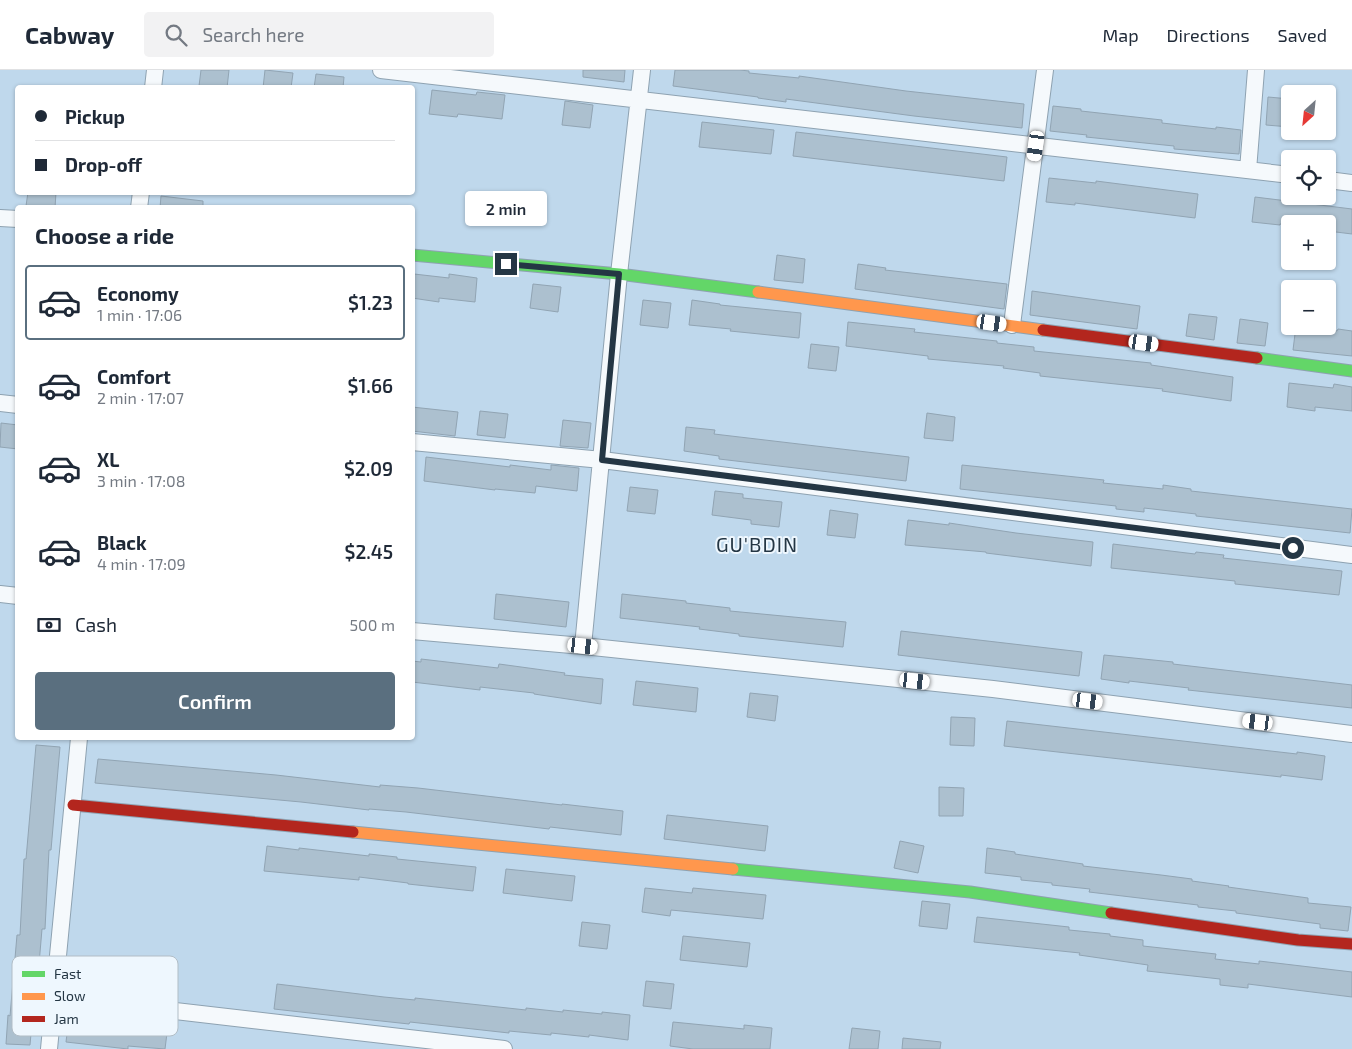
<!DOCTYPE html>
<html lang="en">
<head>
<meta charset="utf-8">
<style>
  :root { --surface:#fff; --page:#f2f2f3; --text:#1f2937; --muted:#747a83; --line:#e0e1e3; --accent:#5a6f7f }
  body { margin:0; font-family:"Exo 2",sans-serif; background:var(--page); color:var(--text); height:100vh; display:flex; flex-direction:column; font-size:19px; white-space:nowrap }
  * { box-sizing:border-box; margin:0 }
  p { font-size:16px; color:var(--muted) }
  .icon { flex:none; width:28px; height:28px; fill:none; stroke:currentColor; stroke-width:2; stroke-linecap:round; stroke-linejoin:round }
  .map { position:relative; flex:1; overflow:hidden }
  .panel { position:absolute; left:15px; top:135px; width:400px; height:535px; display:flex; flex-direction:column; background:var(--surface); border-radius:5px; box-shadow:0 1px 4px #0004 }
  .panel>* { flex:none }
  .top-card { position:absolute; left:15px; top:15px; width:400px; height:110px; border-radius:5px; box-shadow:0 1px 4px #0004; display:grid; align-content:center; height:110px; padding:0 20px; background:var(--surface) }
  .needle { width:32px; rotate:207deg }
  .controls { position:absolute; left:1281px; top:15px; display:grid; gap:10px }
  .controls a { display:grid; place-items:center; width:55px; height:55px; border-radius:5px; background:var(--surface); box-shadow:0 1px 4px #0004; font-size:25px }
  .end { position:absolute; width:22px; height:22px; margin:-11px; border:6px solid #243644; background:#fff; box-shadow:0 0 0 2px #fff }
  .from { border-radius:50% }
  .bubble { position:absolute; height:35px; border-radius:5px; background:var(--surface); box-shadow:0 1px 4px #0004; font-size:16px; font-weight:600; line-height:35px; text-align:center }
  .car { position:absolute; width:15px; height:30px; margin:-15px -8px; border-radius:6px; box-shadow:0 0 4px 1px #0007; background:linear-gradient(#fff 24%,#345 0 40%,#fff 0 76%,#345 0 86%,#fff 0) }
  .top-card b { display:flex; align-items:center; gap:18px; height:48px; font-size:19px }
  .top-card b+b { border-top:1px solid var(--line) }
  .top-card i { width:12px; height:12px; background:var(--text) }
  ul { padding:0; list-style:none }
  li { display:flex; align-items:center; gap:15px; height:75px; margin:0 10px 8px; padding:0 10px; border:2px solid transparent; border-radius:5px }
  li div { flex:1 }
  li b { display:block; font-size:19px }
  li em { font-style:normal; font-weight:600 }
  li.current { border-color:var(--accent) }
  li>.icon { width:45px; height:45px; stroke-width:1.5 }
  h2 { padding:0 20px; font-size:22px; line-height:60px }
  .pay { display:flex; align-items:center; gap:12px; height:55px; padding:0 20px; font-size:19px }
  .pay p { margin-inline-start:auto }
  .action { display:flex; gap:10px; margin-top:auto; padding:10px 20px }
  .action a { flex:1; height:58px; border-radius:5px; background:var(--accent); color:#fff; font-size:20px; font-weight:600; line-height:58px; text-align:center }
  header { display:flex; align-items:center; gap:30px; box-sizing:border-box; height:70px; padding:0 25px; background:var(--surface); border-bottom:1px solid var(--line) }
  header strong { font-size:24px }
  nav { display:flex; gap:28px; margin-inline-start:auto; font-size:18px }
  .search { width:350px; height:45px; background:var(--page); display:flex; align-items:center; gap:12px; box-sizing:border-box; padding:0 18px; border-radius:5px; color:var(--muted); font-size:19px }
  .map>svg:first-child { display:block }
  .building { fill:#acc0cf; stroke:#91a4b3 }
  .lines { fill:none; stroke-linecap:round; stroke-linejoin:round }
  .street-casing { stroke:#8ea2b1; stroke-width:18 }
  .fast-casing { stroke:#8ea2b1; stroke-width:13 }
  .slow-casing { stroke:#8ea2b1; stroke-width:13 }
  .jam-casing { stroke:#8ea2b1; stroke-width:13 }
  .street { stroke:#f5f9fc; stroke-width:16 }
  .fast { stroke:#63d668; stroke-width:11 }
  .slow { stroke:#ff974d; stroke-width:11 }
  .jam { stroke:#b3261e; stroke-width:11 }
  .route { stroke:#243644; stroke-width:6 }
  .labels { text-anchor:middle; stroke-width:4; stroke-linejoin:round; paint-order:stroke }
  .quarter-label { font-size:20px; letter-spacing:1px; fill:#243644; stroke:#eef7fe }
  .key { fill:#eef7fe; stroke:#b1bdc6; stroke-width:1 }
  .key-label { font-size:14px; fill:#243644 }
</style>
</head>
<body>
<header>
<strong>Cabway</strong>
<div class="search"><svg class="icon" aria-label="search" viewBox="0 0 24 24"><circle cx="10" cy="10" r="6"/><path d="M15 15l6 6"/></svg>Search here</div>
<nav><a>Map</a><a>Directions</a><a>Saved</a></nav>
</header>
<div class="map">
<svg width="1352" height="979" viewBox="0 0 1352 979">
  <rect width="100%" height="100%" fill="#bfd8ec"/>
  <path class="building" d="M201,0H229L227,18L199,16Z
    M265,0L293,3L291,18H263Z
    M583,0H625L624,12L583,7Z
    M675,0H740L749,1V3L799,8V6L906,21L1024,34L1022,58L914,46L786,29V32L758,28V27L673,16Z
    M316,4L344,7L343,18H314Z
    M432,20L476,25L477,22L505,25L502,49L458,44L457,47L429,44Z
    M1268,27L1290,29V57L1266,55Z
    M565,31L593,35L590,58L562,55Z
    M1053,36L1081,39V41L1162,50V53L1216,59V57L1241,60L1239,84L1174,79V76L1086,67L1087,65L1050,61Z
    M702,52L774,60L771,84L699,77Z
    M796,62L1007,87L1004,111L793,86Z
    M1049,108L1096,113V111L1198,124L1195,148L1075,133V135L1046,132Z
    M28,122H56L55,138L26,136Z
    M161,126L203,131V138H160Z
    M1255,127L1352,139V164L1328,161V154H1280V155L1252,152Z
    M777,185L805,189L803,213L774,210Z
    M858,194L886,198L885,200L1007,214L1004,239L855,219Z
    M414,204L449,208V204L477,208L475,232L439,228V232L412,228Z
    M533,214L561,217L558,242L530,238Z
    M1032,221L1140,236L1137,259L1030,245Z
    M643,230L671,233L668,258L640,255Z
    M692,230L720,234V235L801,243L799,268L730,261L731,259L689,255Z
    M1189,244L1217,247L1214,270L1186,266Z
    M1240,249L1268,253L1265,276L1237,273Z
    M848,252L915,259L914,262L997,271V273L1034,277V281L1151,293V295L1233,307L1231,331L1162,321L1163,319L1040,306V303L1003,298L1004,296L928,289V286L846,276Z
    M1296,256L1337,261L1338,259L1352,261V286L1293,280Z
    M811,274L839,277L836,301L808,298Z
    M1289,313L1333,318L1334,314L1352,317V341L1315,337V341L1287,337Z
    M412,337L458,342L455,366L412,361Z
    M480,341L508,344L505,368L477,365Z
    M927,343L955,347L953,371L924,368Z
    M563,350L591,353L588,378L560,376Z
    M1,353L18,355V379L0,377Z
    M686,357L715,360L714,364L909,387L906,411L719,389V386L684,381Z
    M426,387L510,397V395L551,400V395L579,398L577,421L536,416L535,423L495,419V420L424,411Z
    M962,395L1104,410L1103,413L1163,419V415L1191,419V421L1352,439L1350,463L1196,446V444L1144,438V442L1116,439V436L960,419Z
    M630,417L658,420L655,444L627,441Z
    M715,421L743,424V428L782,432L779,457L751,454V450L712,445Z
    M830,440L858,444L855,468L827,465Z
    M908,450L949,455V453L1016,463L1093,472L1091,496L986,483V482L905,475Z
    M1113,474L1195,484L1196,482L1224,485L1223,488L1342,501L1339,525L1235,514V511L1111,498Z
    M496,524L569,532L566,557L494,549Z
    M622,524L686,531V533L730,538V541L846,552L843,577L739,566V564L699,559L700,557L620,548Z
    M901,561L1082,582L1079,606L898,585Z
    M1104,585L1173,592V594L1352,615V638L1188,620L1189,618L1129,611V613L1101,609Z
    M421,589L498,598L499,594L565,603L564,605L603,609L601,634L534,624V623L480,617V620L412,612V591L421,592Z
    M636,611L698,618L696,642L633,635Z
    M750,623L778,626L775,651L747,647Z
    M951,647L975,648L974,676L950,675Z
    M1007,651L1297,684V682L1325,686L1322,710L1281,705V707L1004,676Z
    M36,675L60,677L51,780H49L45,859H42L35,941H33L30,975L6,974L8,945L10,946L17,865H20L24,789H26Z
    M98,689L276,705L380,717V715L418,718L562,735V734L623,741L621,765L550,757L549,759L406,742L369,739V740L301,732L95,713Z
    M939,717L964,718L963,746H939Z
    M667,745L768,756L765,781L664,769Z
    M900,771L924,776L918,803L894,798Z
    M267,776L299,780V778L369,786V784L397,787V789L476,797L473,821L408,814V813L359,807V810L264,801Z
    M987,778L1015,782V784L1083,794V796L1161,805L1192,809V811L1229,816L1228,817L1308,828V833L1351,837L1348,861L1320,858V854L1236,843V841L1198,837V835L1089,822L1090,819L1052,815V813L1021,810V807L985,803Z
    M506,799L575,806L572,831L503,823Z
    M645,818L692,823L693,818L766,825L763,849L671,840L670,846L642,842Z
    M922,831L950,834L947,859L919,856Z
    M977,847L1069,857V860L1110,864V866L1143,870V876L1216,884L1215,889L1259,894V891L1352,902V927L1248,914V918L1220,915V909L1147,901L1148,895L1079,885L1080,883L974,872Z
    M582,852L610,855L607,879L579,876Z
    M683,866L750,873L747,897L680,890Z
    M646,911L674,914L671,939L643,936Z
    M277,914L384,927L415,930V928L526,940V938L563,942V940L602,944V942L630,945L628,970L589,965V967L551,963V965L509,961V963L410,952L409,954L372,950L274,939Z
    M69,947L140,955V952L168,955L165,979L128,976V979L66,972Z
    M673,952L744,959V955L772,958L770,979H693L670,976Z
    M852,958L880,961L878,979H849Z
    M903,968L941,972L940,979H902Z"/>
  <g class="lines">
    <defs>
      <path id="street" d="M381,0L1290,105
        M153,18L155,0
        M1248,100L1256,0
        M1328,110L1352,113
        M139,138L141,122
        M0,148L18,149
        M1012,255L1045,0
        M0,333L18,335
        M412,372L602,390L1352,485
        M0,524L18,526
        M412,561L583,576L993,619L1352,664
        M583,576L619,204L642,0
        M54,927L504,979
        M49,979L79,668"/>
      <path id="fast" d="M412,185L619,204L758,222
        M1257,288L1352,301
        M733,799L970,822L1111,843"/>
      <path id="slow" d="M758,222L1043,260
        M353,762L733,799"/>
      <path id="jam" d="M1043,260L1257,288
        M73,735L353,762
        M1111,843L1298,870L1352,874"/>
    </defs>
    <use href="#street" class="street-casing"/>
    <use href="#fast" class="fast-casing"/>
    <use href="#slow" class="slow-casing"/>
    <use href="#jam" class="jam-casing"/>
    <use href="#street" class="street"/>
    <use href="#fast" class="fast"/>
    <use href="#slow" class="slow"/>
    <use href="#jam" class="jam"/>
  </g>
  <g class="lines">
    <path class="route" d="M506,194L619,204L602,390L1293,478"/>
  </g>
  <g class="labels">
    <g class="quarter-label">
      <text x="757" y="482">GU'BDIN</text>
    </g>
  </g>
  <rect x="12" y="886" width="166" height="80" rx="8" class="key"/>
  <rect x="22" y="901" width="23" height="6" fill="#63d668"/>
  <rect x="22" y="923" width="23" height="7" fill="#ff974d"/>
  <rect x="22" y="946" width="23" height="6" fill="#b3261e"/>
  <g class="key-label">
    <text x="54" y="909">Fast</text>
    <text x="54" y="931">Slow</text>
    <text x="54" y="954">Jam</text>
  </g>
</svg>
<div class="controls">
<a><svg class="needle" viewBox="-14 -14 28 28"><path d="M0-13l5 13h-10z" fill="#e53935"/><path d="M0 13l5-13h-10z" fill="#747a83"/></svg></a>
<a><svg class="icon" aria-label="locate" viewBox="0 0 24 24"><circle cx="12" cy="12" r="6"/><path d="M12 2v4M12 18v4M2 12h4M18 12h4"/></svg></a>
<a>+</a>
<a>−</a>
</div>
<i class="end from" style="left:1293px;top:478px"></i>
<i class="end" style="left:506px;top:194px"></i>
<div class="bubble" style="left:465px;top:121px;width:82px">2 min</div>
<i class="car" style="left:1036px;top:76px;rotate:188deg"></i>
<i class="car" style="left:992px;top:253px;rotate:98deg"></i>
<i class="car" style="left:1144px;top:273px;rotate:98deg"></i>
<i class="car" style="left:583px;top:576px;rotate:96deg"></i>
<i class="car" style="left:915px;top:611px;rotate:96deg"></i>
<i class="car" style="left:1088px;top:631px;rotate:97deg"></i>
<i class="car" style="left:1258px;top:652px;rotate:277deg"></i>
<div class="top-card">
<b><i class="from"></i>Pickup</b>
<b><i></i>Drop-off</b>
</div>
<section class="panel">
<h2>Choose a ride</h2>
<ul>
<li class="current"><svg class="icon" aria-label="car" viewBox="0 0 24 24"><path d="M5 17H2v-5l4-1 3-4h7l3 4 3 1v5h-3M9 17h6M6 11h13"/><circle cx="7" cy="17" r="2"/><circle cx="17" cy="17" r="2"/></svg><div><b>Economy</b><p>1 min · 17:06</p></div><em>$1.23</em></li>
<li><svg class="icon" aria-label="car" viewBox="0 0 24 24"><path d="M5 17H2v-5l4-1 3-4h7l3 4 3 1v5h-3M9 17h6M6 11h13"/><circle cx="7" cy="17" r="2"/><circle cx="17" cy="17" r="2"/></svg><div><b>Comfort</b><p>2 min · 17:07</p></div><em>$1.66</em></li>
<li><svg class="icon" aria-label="car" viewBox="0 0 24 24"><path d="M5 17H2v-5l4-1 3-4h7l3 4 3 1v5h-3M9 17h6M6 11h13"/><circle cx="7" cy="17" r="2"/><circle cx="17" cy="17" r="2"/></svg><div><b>XL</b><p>3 min · 17:08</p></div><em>$2.09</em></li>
<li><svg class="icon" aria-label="car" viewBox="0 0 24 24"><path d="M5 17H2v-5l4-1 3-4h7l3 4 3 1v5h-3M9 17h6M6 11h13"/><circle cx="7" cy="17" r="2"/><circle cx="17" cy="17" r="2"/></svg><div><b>Black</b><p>4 min · 17:09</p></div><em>$2.45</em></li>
</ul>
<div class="pay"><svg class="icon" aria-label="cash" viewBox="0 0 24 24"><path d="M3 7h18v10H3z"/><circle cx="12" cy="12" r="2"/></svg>Cash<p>500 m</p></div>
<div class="action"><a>Confirm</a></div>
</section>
</div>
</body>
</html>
